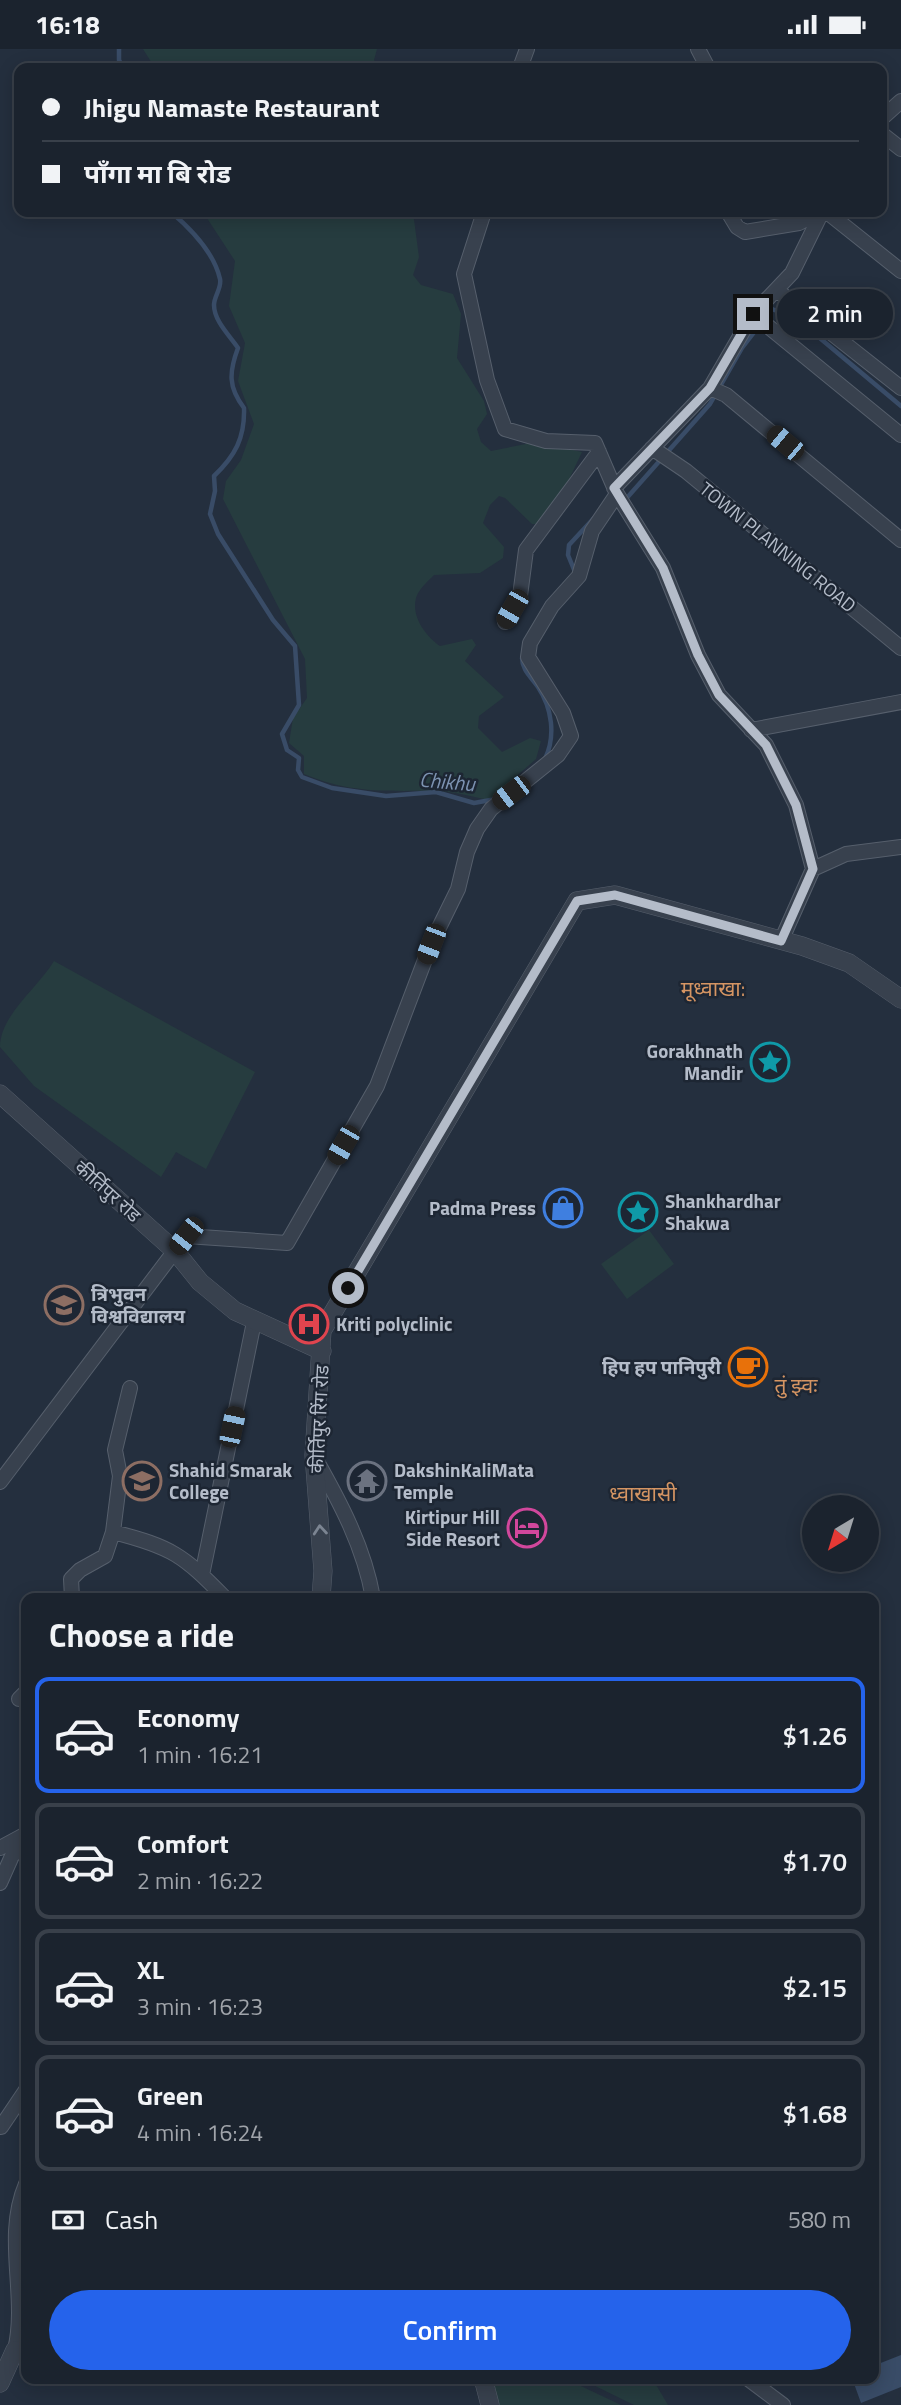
<!DOCTYPE html>
<html lang="en">
<head>
<meta charset="utf-8">
<style>
  :root { --surface:#1b232e; --page:#242b36; --text:#f1f3f6; --muted:#a0a4aa; --line:#39404a; --accent:#2563eb }
  body { margin:0; font-family:"Titillium Web","Noto Sans Devanagari",sans-serif; background:var(--page); color:var(--text); height:100vh; display:flex; flex-direction:column; font-size:26px; white-space:nowrap }
  * { box-sizing:border-box; margin:0 }
  p { font-size:23px; color:var(--muted) }
  .icon { flex:none; width:38px; height:38px; fill:none; stroke:currentColor; stroke-width:2; stroke-linecap:round; stroke-linejoin:round }
  .map { position:relative; flex:1; overflow:hidden }
  .drawer { position:absolute; left:21px; top:1544px; width:858px; height:791px; display:flex; flex-direction:column; background:var(--surface); border-radius:14px; box-shadow:0 4px 18px #0003,0 0 0 2px var(--line) }
  .drawer>* { flex:none }
  .hud { position:absolute; left:14px; top:14px; width:873px; height:154px; border-radius:14px; box-shadow:0 4px 18px #0003,0 0 0 2px var(--line); display:grid; align-content:center; height:154px; padding:0 28px; background:var(--surface) }
  .needle { width:46px; rotate:218deg }
  .controls { position:absolute; left:802px; top:1446px; display:grid; gap:14px }
  .controls a { display:grid; place-items:center; width:77px; height:77px; border-radius:50%; background:var(--surface); box-shadow:0 4px 18px #0003,0 0 0 2px var(--line); font-size:35px }
  .end { position:absolute; width:32px; height:32px; margin:-16px; border:9px solid #b4bcc9; background:#111; box-shadow:0 0 0 4px #111 }
  .from { border-radius:50% }
  .bubble { position:absolute; height:49px; border-radius:24px; background:var(--surface); box-shadow:0 4px 18px #0003,0 0 0 2px var(--line); font-size:23px; font-weight:600; line-height:49px; text-align:center }
  .car { position:absolute; width:21px; height:42px; margin:-21px -10px; border-radius:9px; box-shadow:0 0 5px 2px #0007; background:linear-gradient(#222 24%,#8ab4d8 0 40%,#222 0 76%,#8ab4d8 0 86%,#222 0) }
  .hud b { display:flex; align-items:center; gap:24px; height:66px; font-size:26px }
  .hud b+b { border-top:2px solid var(--line) }
  .hud i { width:18px; height:18px; background:var(--text) }
  ul { padding:0; list-style:none }
  li { display:flex; align-items:center; gap:21px; height:116px; margin:0 14px 10px; padding:0 14px; border:4px solid var(--line); border-radius:14px }
  li div { flex:1 }
  li b { display:block; font-size:26px }
  li em { font-style:normal; font-weight:600 }
  li.current { border-color:var(--accent) }
  li>.icon { width:63px; height:63px; stroke-width:1.5 }
  h2 { padding:0 28px; font-size:32px; line-height:84px }
  .pay { display:flex; align-items:center; gap:18px; height:77px; padding:0 28px; font-size:26px }
  .pay p { margin-inline-start:auto }
  .cta { display:flex; gap:14px; margin-top:auto; padding:14px 28px }
  .cta a { flex:1; height:80px; border-radius:42px; background:var(--accent); color:#fff; font-size:28px; font-weight:600; line-height:80px; text-align:center }
  .status { display:flex; justify-content:space-between; align-items:center; height:49px; padding:0 35px; background:var(--surface); direction:ltr }
  .status svg { height:19px; fill:currentColor }
  .map>svg:first-child { display:block }
  .green { fill:#263c3f }
  .water { fill:#394c67 }
  .lines { fill:none; stroke-linecap:round; stroke-linejoin:round }
  .stream { stroke:#394c67; stroke-width:4.5 }
  .minor-casing { stroke:#565f6c; stroke-width:16 }
  .tertiary-casing { stroke:#565f6c; stroke-width:19 }
  .minor { stroke:#38414e; stroke-width:14 }
  .tertiary { stroke:#38414e; stroke-width:18 }
  .oneway { stroke:#7c8592 }
  .route { stroke:#b4bcc9; stroke-width:9 }
  .labels { text-anchor:middle; stroke-width:5; stroke-linejoin:round; paint-order:stroke }
  .street-label { font-size:19px; fill:#b4bcc9; stroke:#1d2633 }
  .poi-label { font-size:19px; font-weight:bold; fill:#b4bcc9; stroke:#1d2633; text-anchor:start }
  .water-label { font-size:21px; font-style:italic; fill:#7c92b1; stroke:#1d2633 }
  .neighbourhood-label { font-size:21px; fill:#d59563; stroke:#1d2633 }
</style>
</head>
<body>
<div class="status"><b>16:18</b><svg viewBox="0 0 49 12"><path d="M0 12V9h3v3zM5 12V6h3v6zM10 12V3h3v9zM15 12V0h3v12zM26 1h20v11H26zM47 4h2v5h-2z"/></svg></div>
<div class="map">
<svg width="901" height="2356" viewBox="0 0 901 2356">
  <rect width="100%" height="100%" fill="#242f3e"/>
  <path class="green" d="M143,0H377L374,11L379,19H155Z
    M203,163H413L419,208L413,226L421,236L453,245L461,265L457,309L484,352L487,365L477,380L481,393L491,402L536,393L582,403L565,439L539,475H532L505,449L499,447L490,456L483,474L504,498L503,509L480,524L434,526C428,532 418,541 416,549C411,568 426,587 440,597L472,590L476,596L465,612L504,648L479,667L478,679L502,703L530,689L541,692L536,710L489,751C473,748 456,743 440,742C387,741 355,746 304,725V707L289,694L293,669L307,649L305,610L223,450L226,432L241,411L254,375L238,332L245,294L229,257L235,212Z
    M54,912L255,1023L206,1120L176,1103L161,1128L34,1037L0,998C0,966 38,939 54,912Z
    M649,1181L674,1215L627,1250L601,1215Z
    M480,2329H564L621,2356H487Z
    M579,2329H652L668,2356H634Z"/>
  <path class="water" d="M901,2306V2338L861,2354L852,2329H873V2317Z"/>
  <g class="lines">
    <path class="stream" d="M119,0V11L123,19
      M171,163C191,180 214,203 220,230C222,239 214,247 214,256C214,272 230,287 238,299C229,323 228,338 244,359C245,389 235,407 214,427L215,442L210,465L218,485L273,571L295,597L299,656L282,685L287,701L299,709L298,721L302,728L332,739L386,747L436,743L474,754L496,750
      M625,451L710,355L742,299L772,260L797,270L901,357
      M575,523L568,506L569,496L594,469
      M522,609C522,621 531,628 538,638C552,659 556,687 545,710"/>
    <defs>
      <path id="minor" d="M698,0L708,19
        M520,19L527,0
        M882,69L901,52
        M882,85L901,100
        M484,163L464,225L487,331L505,380L546,392L595,394L617,445L663,519L698,606L719,646L766,696L796,756L813,820
        M728,163L737,178L745,183L799,174L819,163
        M827,163L901,222
        M778,242L901,339
        M753,265L901,386
        M710,339L726,346L901,491
        M652,399L686,422L901,599
        M614,439L710,339L753,265L792,224L822,163
        M505,573L520,547L526,501L599,403
        M751,681L901,653
        M781,892L813,820L846,805L901,798
        M315,1409C340,1453 364,1498 373,1549
        M0,1433L186,1187L287,1194L377,1037L431,895L458,840L467,803L477,780L491,760L558,706L571,687L563,664L528,608L530,594L552,557L579,527L592,482L617,445
        M113,1483C172,1498 183,1506 225,1549
        M202,1526L254,1273
        M72,1549L71,1530L80,1521L105,1507L113,1483L120,1427L115,1401L130,1339
        M19,1650L26,1643
        M0,1799L26,1785
        M0,1834L12,1807L26,1793
        M1,2078L26,2041
        M15,2301C28,2246 3,2189 26,2135
        M747,2329L783,2356"/>
      <path id="tertiary" d="M0,1045L175,1202L200,1233L235,1262L322,1302
        M321,1549L323,1522L314,1406L322,1282L577,852L615,846L802,897L849,914L901,950
        M483,2329L490,2356
        M0,2334L15,2301L26,2307"/>
    </defs>
    <use href="#minor" class="minor-casing"/>
    <use href="#tertiary" class="tertiary-casing"/>
    <use href="#minor" class="minor"/>
    <use href="#tertiary" class="tertiary"/>
  </g>
  <defs><path id="oneway-chevron" d="M-2-3.5L2.5 0L-2 3.5" fill="none" stroke-width="1.6" stroke-linecap="round" stroke-linejoin="round" transform="scale(1.75)"/></defs>
  <use class="oneway" href="#oneway-chevron" transform="translate(320 1481) rotate(-95)"/>
  <g class="lines">
    <path class="route" d="M348,1239L577,852L615,846L781,892L813,820L796,756L766,696L719,646L698,606L663,519L614,439L710,339L753,265"/>
  </g>
  <defs>
    <symbol id="sight-ring" viewBox="-11 -11 22 22"><circle r="9.5" fill="#1d2633" stroke="#0f9aa8" stroke-width="1.5"/><path d="M0-6L1.8-2.2L6-1.7L2.9 1.2L3.7 5.4L0 3.3L-3.7 5.4L-2.9 1.2L-6-1.7L-1.8-2.2Z" fill="#0f9aa8"/></symbol>
    <symbol id="shop-ring" viewBox="-11 -11 22 22"><circle r="9.5" fill="#1d2633" stroke="#3f7fe0" stroke-width="1.5"/><path d="M-5-2.5h2.3a2.7 3.5 0 0 1 5.4 0H5L5.5 6h-11ZM-1.5-2.5h3a1.5 2.3 0 0 0-3 0Z" fill="#3f7fe0"/></symbol>
    <symbol id="university-ring" viewBox="-11 -11 22 22"><circle r="9.5" fill="#1d2633" stroke="#8d6e63" stroke-width="1.5"/><path d="M0-5L7-2L0 1L-7-2ZM-4 1L0 2.5L4 1V4Q0 6-4 4Z" fill="#8d6e63"/></symbol>
    <symbol id="hospital-ring" viewBox="-11 -11 22 22"><circle r="9.5" fill="#1d2633" stroke="#e0444e" stroke-width="1.5"/><path d="M-5-5h3v3.5h4V-5h3V5h-3V1.5h-4V5h-3Z" fill="#e0444e"/></symbol>
    <symbol id="cafe-ring" viewBox="-11 -11 22 22"><circle r="9.5" fill="#1d2633" stroke="#e8710a" stroke-width="1.5"/><path d="M-5.5-4.5H6V0H3Q3 3.5 0 3.5H-2.5Q-5.5 3.5-5.5 0ZM3-3.2v2h1.7v-2ZM-6 4.5H4V6H-6Z" fill="#e8710a"/></symbol>
    <symbol id="temple-ring" viewBox="-11 -11 22 22"><circle r="9.5" fill="#1d2633" stroke="#6b7280" stroke-width="1.5"/><path d="M0-6L5-2H3V0L6.5 2.5H4V6H1.5V3h-3V6H-4V2.5H-6.5L-3 0V-2H-5Z" fill="#6b7280"/></symbol>
    <symbol id="hotel-ring" viewBox="-11 -11 22 22"><circle r="9.5" fill="#1d2633" stroke="#d1479c" stroke-width="1.5"/><path d="M-6-4.5h1.5V1H6V5H4.5V3h-9V5H-6ZM-4 0a1.8 1.8 0 1 1 3.6 0ZM.5 0V-2.5h3Q6-2.5 6 0Z" fill="#d1479c"/></symbol>
  </defs>
  <g fill-rule="evenodd">
    <use href="#sight-ring" x="748" y="991" width="44" height="44"/>
    <use href="#shop-ring" x="541" y="1137" width="44" height="44"/>
    <use href="#sight-ring" x="616" y="1141" width="44" height="44"/>
    <use href="#university-ring" x="42" y="1234" width="44" height="44"/>
    <use href="#hospital-ring" x="287" y="1253" width="44" height="44"/>
    <use href="#cafe-ring" x="726" y="1296" width="44" height="44"/>
    <use href="#university-ring" x="120" y="1410" width="44" height="44"/>
    <use href="#temple-ring" x="345" y="1410" width="44" height="44"/>
    <use href="#hotel-ring" x="505" y="1457" width="44" height="44"/>
  </g>
  <g class="labels">
    <g class="street-label">
      <text transform="translate(778 498) rotate(39)" y="7">TOWN PLANNING ROAD</text>
      <text transform="translate(108 1142) rotate(42)" y="7">कीर्तिपुर रोड</text>
      <text transform="translate(319 1370) rotate(-87)" y="7">कीर्तिपुर रिंग रोड</text>
    </g>
    <g class="poi-label">
      <text x="743" y="1009" text-anchor="end">Gorakhnath<tspan x="743" dy="22">Mandir</tspan></text>
      <text x="665" y="1159">Shankhardhar<tspan x="665" dy="22">Shakwa</tspan></text>
      <text x="536" y="1166" text-anchor="end">Padma Press</text>
      <text x="91" y="1252">त्रिभुवन<tspan x="91" dy="22">विश्वविद्यालय</tspan></text>
      <text x="336" y="1282">Kriti polyclinic</text>
      <text x="721" y="1325" text-anchor="end">हिप हप पानिपुरी</text>
      <text x="169" y="1428">Shahid Smarak<tspan x="169" dy="22">College</tspan></text>
      <text x="394" y="1428">DakshinKaliMata<tspan x="394" dy="22">Temple</tspan></text>
      <text x="500" y="1475" text-anchor="end">Kirtipur Hill<tspan x="500" dy="22">Side Resort</tspan></text>
    </g>
    <g class="water-label">
      <text transform="translate(447 733) rotate(5)" y="7">Chikhu</text>
    </g>
    <g class="neighbourhood-label">
      <text x="713" y="947">मूध्वाखा:</text>
      <text x="796" y="1344">तुं झ्वः</text>
      <text x="643" y="1452">ध्वाखासी</text>
    </g>
  </g>
</svg>
<div class="controls">
<a><svg class="needle" viewBox="-14 -14 28 28"><path d="M0-13l5 13h-10z" fill="#e53935"/><path d="M0 13l5-13h-10z" fill="#a0a4aa"/></svg></a>
</div>
<i class="end from" style="left:348px;top:1239px"></i>
<i class="end" style="left:753px;top:265px"></i>
<div class="bubble" style="left:777px;top:240px;width:116px">2 min</div>
<i class="car" style="left:785px;top:394px;rotate:310deg"></i>
<i class="car" style="left:512px;top:560px;rotate:210deg"></i>
<i class="car" style="left:511px;top:744px;rotate:233deg"></i>
<i class="car" style="left:431px;top:895px;rotate:201deg"></i>
<i class="car" style="left:343px;top:1096px;rotate:210deg"></i>
<i class="car" style="left:186px;top:1187px;rotate:218deg"></i>
<i class="car" style="left:232px;top:1378px;rotate:12deg"></i>
<div class="hud">
<b><i class="from"></i>Jhigu Namaste Restaurant</b>
<b><i></i>पाँगा मा बि रोड</b>
</div>
<section class="drawer">
<h2>Choose a ride</h2>
<ul>
<li class="current"><svg class="icon" aria-label="car" viewBox="0 0 24 24"><path d="M5 17H2v-5l4-1 3-4h7l3 4 3 1v5h-3M9 17h6M6 11h13"/><circle cx="7" cy="17" r="2"/><circle cx="17" cy="17" r="2"/></svg><div><b>Economy</b><p>1 min · 16:21</p></div><em>$1.26</em></li>
<li><svg class="icon" aria-label="car" viewBox="0 0 24 24"><path d="M5 17H2v-5l4-1 3-4h7l3 4 3 1v5h-3M9 17h6M6 11h13"/><circle cx="7" cy="17" r="2"/><circle cx="17" cy="17" r="2"/></svg><div><b>Comfort</b><p>2 min · 16:22</p></div><em>$1.70</em></li>
<li><svg class="icon" aria-label="car" viewBox="0 0 24 24"><path d="M5 17H2v-5l4-1 3-4h7l3 4 3 1v5h-3M9 17h6M6 11h13"/><circle cx="7" cy="17" r="2"/><circle cx="17" cy="17" r="2"/></svg><div><b>XL</b><p>3 min · 16:23</p></div><em>$2.15</em></li>
<li><svg class="icon" aria-label="car" viewBox="0 0 24 24"><path d="M5 17H2v-5l4-1 3-4h7l3 4 3 1v5h-3M9 17h6M6 11h13"/><circle cx="7" cy="17" r="2"/><circle cx="17" cy="17" r="2"/></svg><div><b>Green</b><p>4 min · 16:24</p></div><em>$1.68</em></li>
</ul>
<div class="pay"><svg class="icon" aria-label="cash" viewBox="0 0 24 24"><path d="M3 7h18v10H3z"/><circle cx="12" cy="12" r="2"/></svg>Cash<p>580 m</p></div>
<div class="cta"><a>Confirm</a></div>
</section>
</div>
</body>
</html>
